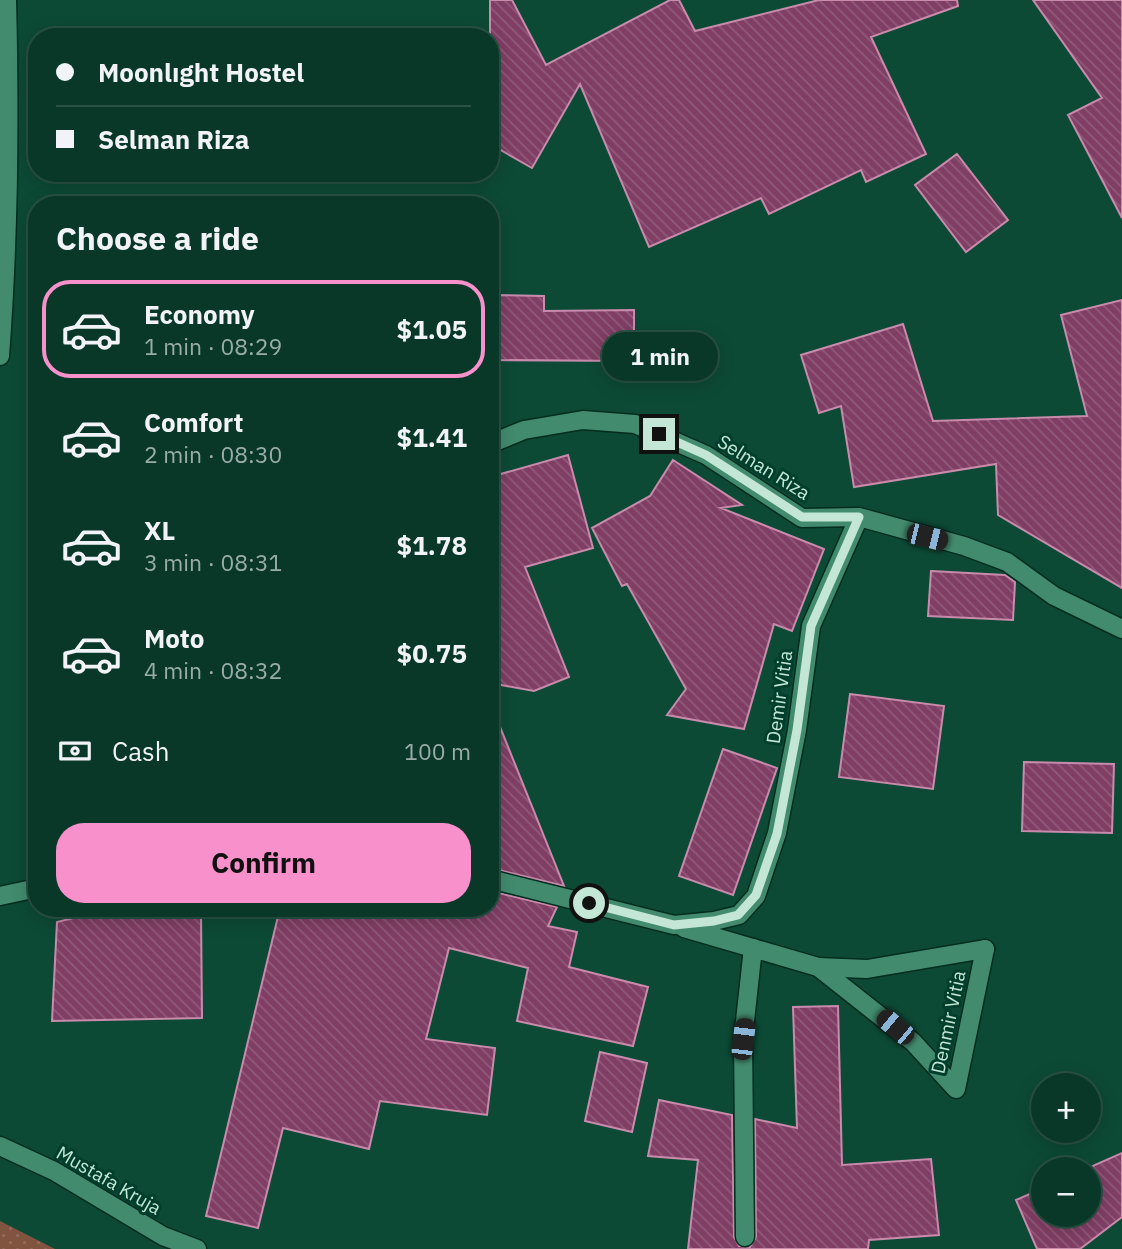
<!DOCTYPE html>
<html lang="en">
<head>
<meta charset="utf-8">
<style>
  :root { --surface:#0a3828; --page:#184334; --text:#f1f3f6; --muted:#99aca8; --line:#2a5245; --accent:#f890cb }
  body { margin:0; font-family:"IBM Plex Sans",sans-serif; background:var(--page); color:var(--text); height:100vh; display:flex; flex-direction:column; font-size:26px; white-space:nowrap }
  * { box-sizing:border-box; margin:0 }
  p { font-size:23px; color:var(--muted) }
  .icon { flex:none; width:38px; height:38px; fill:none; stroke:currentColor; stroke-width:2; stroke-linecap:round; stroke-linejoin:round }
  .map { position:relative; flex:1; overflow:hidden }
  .drawer { position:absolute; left:28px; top:196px; width:471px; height:721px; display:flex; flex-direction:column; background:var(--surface); border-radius:28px; box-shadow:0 4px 18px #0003,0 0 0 2px var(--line) }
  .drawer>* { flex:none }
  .top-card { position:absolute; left:28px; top:28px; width:471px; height:154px; border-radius:28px; box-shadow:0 4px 18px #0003,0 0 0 2px var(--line); display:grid; align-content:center; height:154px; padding:0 28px; background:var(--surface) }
  .buttons { position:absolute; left:1031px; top:1073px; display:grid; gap:14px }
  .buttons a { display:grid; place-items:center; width:70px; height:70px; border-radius:50%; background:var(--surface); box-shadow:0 4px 18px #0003,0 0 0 2px var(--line); font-size:35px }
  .end { position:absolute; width:32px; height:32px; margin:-16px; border:9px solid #c3e6d6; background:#111; box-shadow:0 0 0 4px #111 }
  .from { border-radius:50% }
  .bubble { position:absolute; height:49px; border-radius:24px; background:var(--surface); box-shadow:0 4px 18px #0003,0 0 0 2px var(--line); font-size:23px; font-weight:800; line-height:49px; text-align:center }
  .car { position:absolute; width:21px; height:42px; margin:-21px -10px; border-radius:9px; box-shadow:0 0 5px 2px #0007; background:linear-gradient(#222 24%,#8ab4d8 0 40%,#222 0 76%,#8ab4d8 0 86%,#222 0) }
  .top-card b { display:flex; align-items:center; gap:24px; height:66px; font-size:26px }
  .top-card b+b { border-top:2px solid var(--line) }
  .top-card i { width:18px; height:18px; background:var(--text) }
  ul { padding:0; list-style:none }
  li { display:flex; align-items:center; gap:21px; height:98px; margin:0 14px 10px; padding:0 14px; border:4px solid transparent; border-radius:28px }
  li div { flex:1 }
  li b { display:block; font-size:26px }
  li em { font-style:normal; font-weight:800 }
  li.current { border-color:var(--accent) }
  li>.icon { width:63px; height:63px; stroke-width:1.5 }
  h2 { padding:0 28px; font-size:32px; line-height:84px }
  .pay { display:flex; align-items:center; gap:18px; height:77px; padding:0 28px; font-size:26px }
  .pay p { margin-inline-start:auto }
  .cta { display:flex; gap:14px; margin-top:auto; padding:14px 28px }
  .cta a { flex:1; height:80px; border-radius:28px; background:var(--accent); color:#111; font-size:28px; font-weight:800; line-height:80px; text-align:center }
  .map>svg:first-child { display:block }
  .grass { fill:url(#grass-dots) }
  .building { fill:url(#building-back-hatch); stroke:#c98bac; stroke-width:2 }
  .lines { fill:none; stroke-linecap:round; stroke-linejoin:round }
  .service-casing { stroke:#032d1f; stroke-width:21 }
  .minor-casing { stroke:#032d1f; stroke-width:21 }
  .service { stroke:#428b6f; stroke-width:18 }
  .minor { stroke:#428b6f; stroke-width:18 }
  .route { stroke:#c3e6d6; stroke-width:9 }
  .labels { text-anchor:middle; stroke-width:6; stroke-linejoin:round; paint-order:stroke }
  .street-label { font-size:19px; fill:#c3e6d6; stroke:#003f2c }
</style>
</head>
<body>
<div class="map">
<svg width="1122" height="1249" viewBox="0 0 1122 1249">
  <defs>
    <pattern id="grass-dots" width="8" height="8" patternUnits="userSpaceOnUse" patternTransform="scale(1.75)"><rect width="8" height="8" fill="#80543f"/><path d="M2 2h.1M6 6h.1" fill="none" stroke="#906d5a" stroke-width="1.8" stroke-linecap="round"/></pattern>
    <pattern id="building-back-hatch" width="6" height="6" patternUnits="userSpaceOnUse" patternTransform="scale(1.75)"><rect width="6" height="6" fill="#803e64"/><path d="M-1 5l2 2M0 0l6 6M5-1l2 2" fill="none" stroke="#905a79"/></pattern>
  </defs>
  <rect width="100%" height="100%" fill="#0d4a36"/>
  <path class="grass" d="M0,1221L55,1249H0Z"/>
  <path class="building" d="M490,0H512L546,65L670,0H679L695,31L819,0H957L958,6L871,37L926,154L866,182L861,170L769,214L761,198L649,247L580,84L532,168L490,144Z
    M1033,0H1122V218L1068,115L1102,98Z
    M957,154L1008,220L966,252L915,185Z
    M490,295L544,296V311L634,310V361L490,360Z
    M1122,300V588L998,515L996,464L854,487L841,406L819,413L801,355L903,324L933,421L1087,416L1061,315Z
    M568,455L593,548L525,567L569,677L534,691L490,683V477Z
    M673,460L742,505L721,508L824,549L792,631L774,624L744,729L667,715L686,689L627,584L622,586L592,528L650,496Z
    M931,571L1005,575L1015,582L1013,620L928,616Z
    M850,694L944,706L933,789L839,777Z
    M490,707H492L564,886L490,868Z
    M723,749L777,768L733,895L679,876Z
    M1024,762L1114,764L1112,833L1022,831Z
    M490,891L557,907L548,926L577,932L569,967L648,987L633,1046L517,1021L528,968L449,948L426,1039L495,1048L487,1115L380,1101L369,1149L283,1128L258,1228L206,1216L280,908H490Z
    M201,912L202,1018L52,1021L57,922L90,914Z
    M838,1006L842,1165L931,1159L939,1235L869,1240L868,1249H688L698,1160L648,1156L659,1100L732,1115L734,1237L739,1246L750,1247L756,1237L755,1119L797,1128L793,1007Z
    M600,1052L647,1063L632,1132L585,1121Z
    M1122,1153V1217L1080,1249H1037L1016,1200L1043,1188V1214H1088V1169H1086Z"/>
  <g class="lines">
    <defs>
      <path id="service" d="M818,967L867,969L985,949
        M745,1237L743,1039L753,948"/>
      <path id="minor" d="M0,356C9,238 10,119 7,0
        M490,444L524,430L583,420L635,424L706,455L802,518L859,517L964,546L1007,562L1054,596L1122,629
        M490,879L674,925L714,921L739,915L756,896L777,833L797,730L811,626L859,517
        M0,896L37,888
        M684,928L818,967L913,1042L956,1089L985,949
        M0,1146L54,1171L163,1236L197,1249"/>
    </defs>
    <use href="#service" class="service-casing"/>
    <use href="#minor" class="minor-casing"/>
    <use href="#service" class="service"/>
    <use href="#minor" class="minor"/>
  </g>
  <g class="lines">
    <path class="route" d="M589,903L674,925L714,921L738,915L756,895L777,834L797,730L811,626L859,517H802L706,455L659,434"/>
  </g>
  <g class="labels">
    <g class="street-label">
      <text transform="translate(764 467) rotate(32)" y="7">Selman Riza</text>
      <text transform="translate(779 697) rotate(-82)" y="7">Demir Vitia</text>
      <text transform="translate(948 1022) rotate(-78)" y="7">Denmir Vitia</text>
      <text transform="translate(109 1180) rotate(30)" y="7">Mustafa Kruja</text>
    </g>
  </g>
</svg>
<div class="buttons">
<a>+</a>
<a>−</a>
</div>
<i class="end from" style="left:589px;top:903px"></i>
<i class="end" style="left:659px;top:434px"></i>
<div class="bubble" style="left:602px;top:332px;width:116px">1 min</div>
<i class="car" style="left:927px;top:537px;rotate:104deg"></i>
<i class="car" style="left:895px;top:1027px;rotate:310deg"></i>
<i class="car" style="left:743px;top:1039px;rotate:7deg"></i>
<div class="top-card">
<b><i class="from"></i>Moonlıght Hostel</b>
<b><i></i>Selman Riza</b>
</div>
<section class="drawer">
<h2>Choose a ride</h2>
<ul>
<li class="current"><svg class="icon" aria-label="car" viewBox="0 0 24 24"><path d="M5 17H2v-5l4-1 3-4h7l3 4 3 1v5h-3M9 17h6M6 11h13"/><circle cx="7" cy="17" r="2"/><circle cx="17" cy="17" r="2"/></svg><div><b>Economy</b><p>1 min · 08:29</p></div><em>$1.05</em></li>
<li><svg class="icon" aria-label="car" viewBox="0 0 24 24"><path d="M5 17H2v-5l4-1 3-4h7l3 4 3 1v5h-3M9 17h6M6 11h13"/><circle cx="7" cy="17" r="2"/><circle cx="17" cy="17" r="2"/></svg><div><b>Comfort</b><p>2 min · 08:30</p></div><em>$1.41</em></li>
<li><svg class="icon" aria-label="car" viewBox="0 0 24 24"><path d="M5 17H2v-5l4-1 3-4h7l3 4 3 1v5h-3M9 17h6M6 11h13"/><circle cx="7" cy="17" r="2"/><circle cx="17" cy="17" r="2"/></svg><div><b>XL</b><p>3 min · 08:31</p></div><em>$1.78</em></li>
<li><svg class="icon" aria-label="car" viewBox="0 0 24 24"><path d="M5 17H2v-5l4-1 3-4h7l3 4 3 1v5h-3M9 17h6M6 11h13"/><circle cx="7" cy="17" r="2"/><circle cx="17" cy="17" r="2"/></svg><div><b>Moto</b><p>4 min · 08:32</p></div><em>$0.75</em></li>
</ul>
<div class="pay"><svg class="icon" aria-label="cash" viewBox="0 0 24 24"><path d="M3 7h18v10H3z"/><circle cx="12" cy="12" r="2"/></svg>Cash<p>100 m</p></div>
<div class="cta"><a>Confirm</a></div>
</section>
</div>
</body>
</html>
